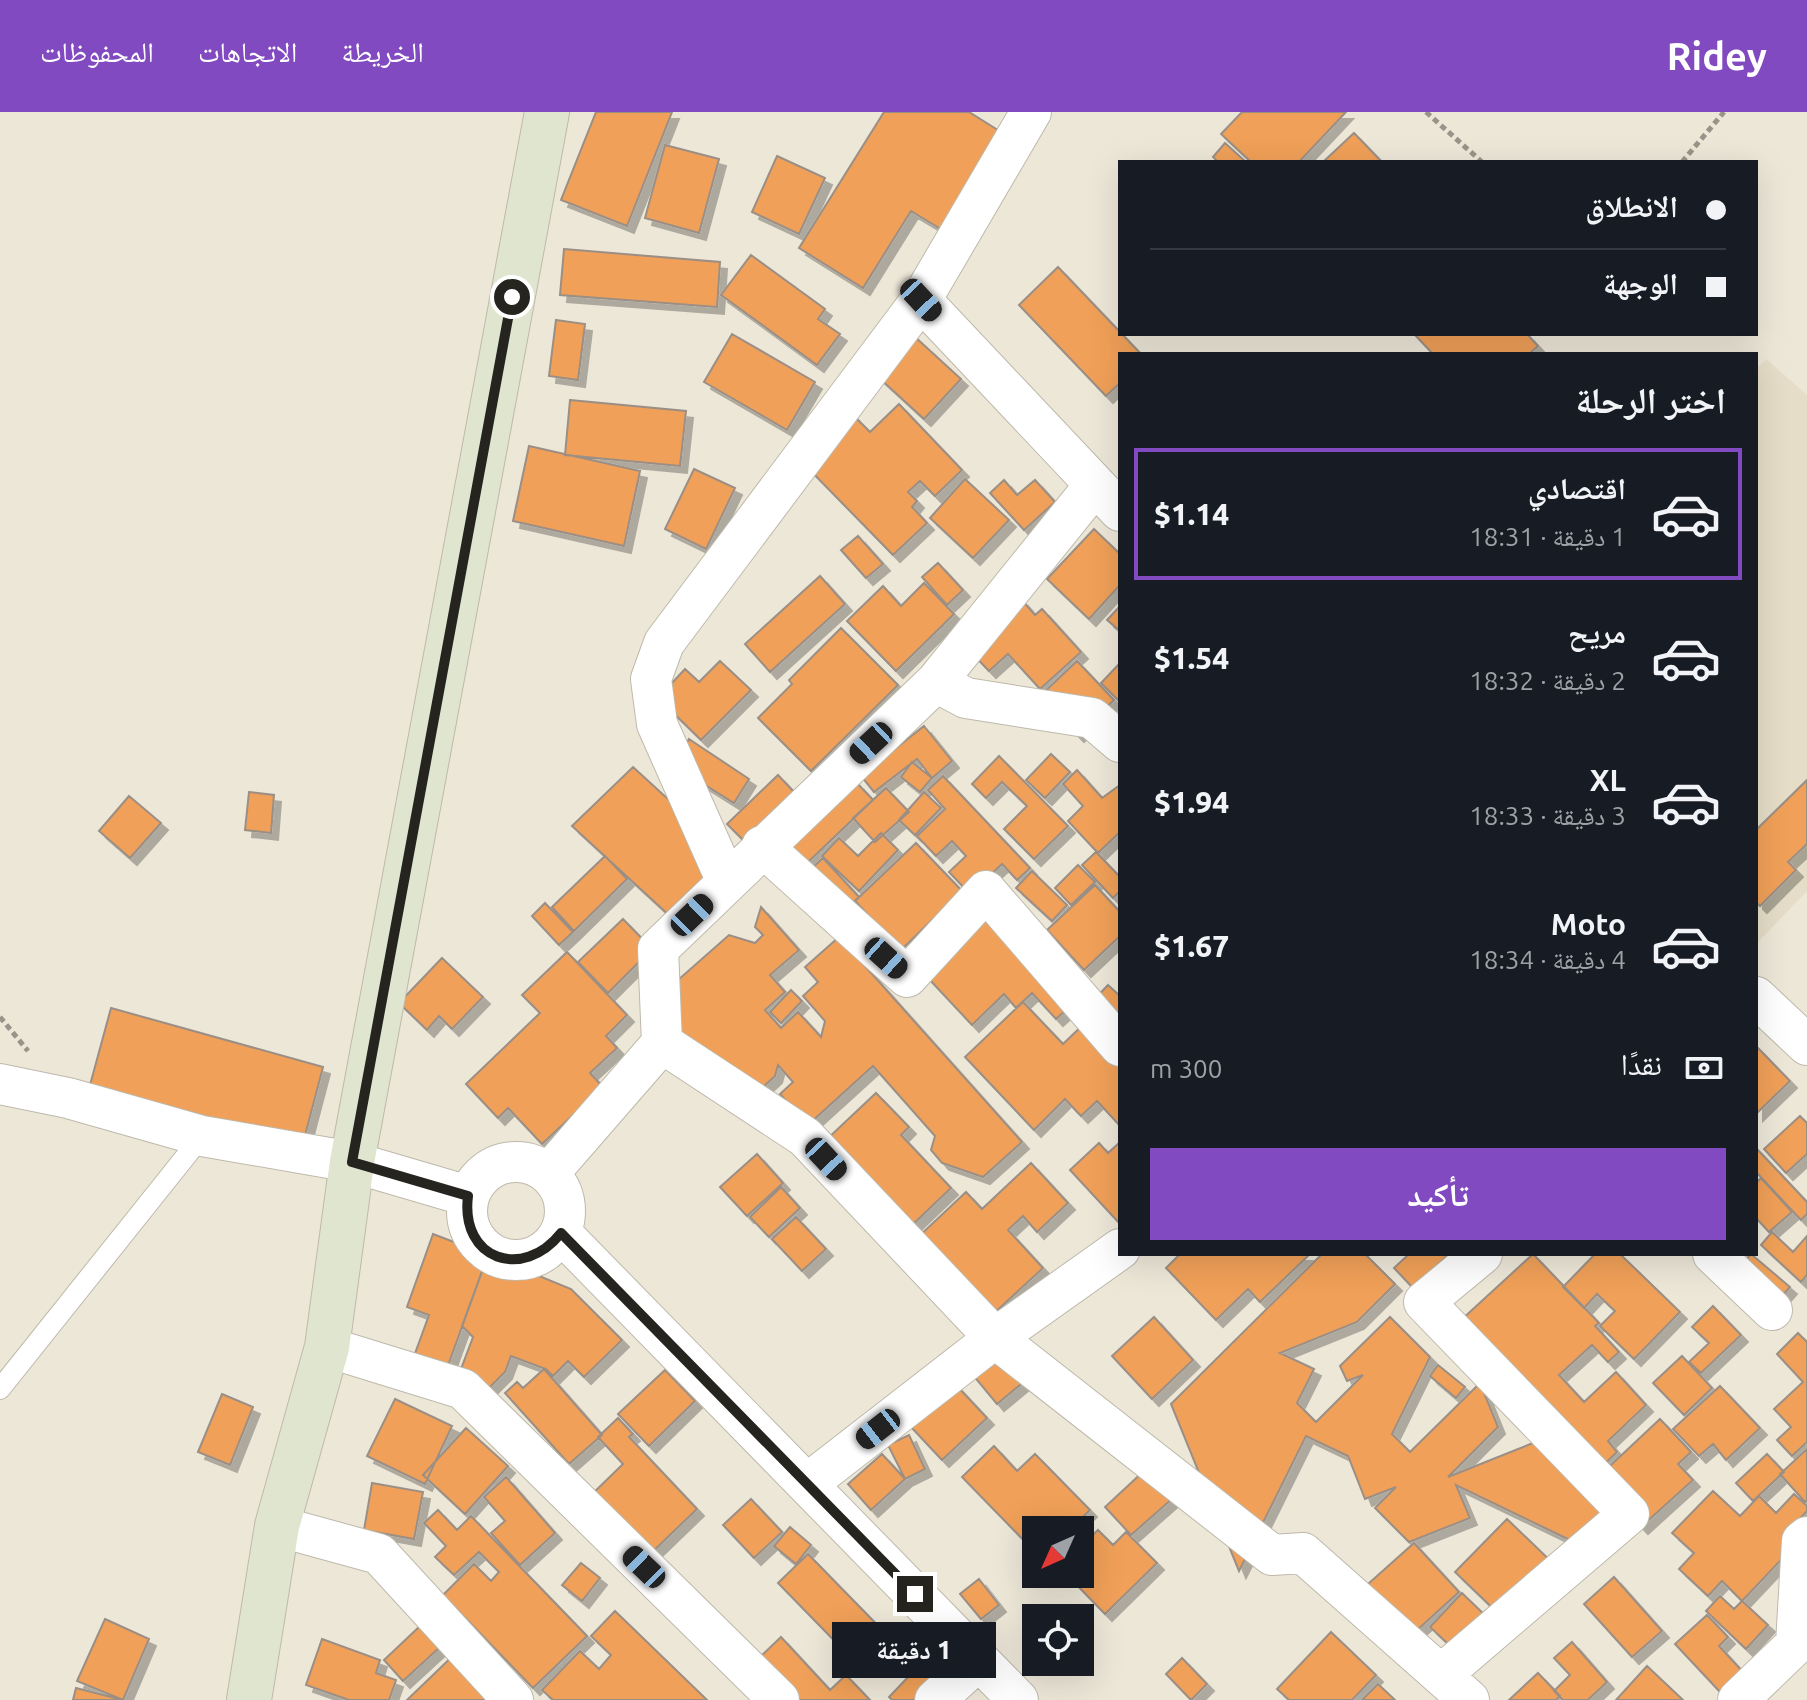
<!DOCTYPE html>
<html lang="ar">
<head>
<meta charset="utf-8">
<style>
  :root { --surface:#171b24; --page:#20242c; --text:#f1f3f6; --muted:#9ea1a6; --line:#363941; --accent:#824ac1 }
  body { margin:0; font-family:Ubuntu,"Noto Naskh Arabic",sans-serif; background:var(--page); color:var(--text); direction:rtl; height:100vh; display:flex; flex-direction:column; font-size:30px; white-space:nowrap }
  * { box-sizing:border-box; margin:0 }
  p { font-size:26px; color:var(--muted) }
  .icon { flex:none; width:44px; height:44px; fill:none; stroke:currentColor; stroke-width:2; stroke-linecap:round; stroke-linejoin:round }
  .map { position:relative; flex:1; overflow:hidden; direction:ltr }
  .side { position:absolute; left:1118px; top:240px; width:640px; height:904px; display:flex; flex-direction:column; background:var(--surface); border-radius:0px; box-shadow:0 8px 32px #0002; direction:rtl }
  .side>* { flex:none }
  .hud { position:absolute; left:1118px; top:48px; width:640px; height:176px; border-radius:0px; box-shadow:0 8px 32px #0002; direction:rtl; display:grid; align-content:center; height:176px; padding:0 32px; background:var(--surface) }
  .needle { width:52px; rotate:225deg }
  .tools { position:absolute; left:1022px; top:1404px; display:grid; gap:16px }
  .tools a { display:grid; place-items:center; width:72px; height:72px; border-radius:0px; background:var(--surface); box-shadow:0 8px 32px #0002; font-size:40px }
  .end { position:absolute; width:36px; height:36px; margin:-18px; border:10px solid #26241f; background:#fff; box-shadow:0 0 0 4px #fff }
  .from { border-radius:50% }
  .bubble { position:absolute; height:56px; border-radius:0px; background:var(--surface); box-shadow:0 8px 32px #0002; font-size:26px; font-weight:800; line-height:56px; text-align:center; direction:rtl }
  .car { position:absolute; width:24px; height:48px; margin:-24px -12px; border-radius:10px; box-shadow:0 0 6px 2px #0007; background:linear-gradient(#222 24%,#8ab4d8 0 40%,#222 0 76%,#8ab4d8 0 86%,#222 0) }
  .hud b { display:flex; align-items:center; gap:28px; height:76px; font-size:30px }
  .hud b+b { border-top:2px solid var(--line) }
  .hud i { width:20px; height:20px; background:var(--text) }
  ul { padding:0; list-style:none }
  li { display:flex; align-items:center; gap:24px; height:132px; margin:0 16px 12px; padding:0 16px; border:4px solid transparent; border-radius:0px }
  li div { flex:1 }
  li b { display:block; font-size:30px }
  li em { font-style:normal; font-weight:800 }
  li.selected { border-color:var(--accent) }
  li>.icon { width:72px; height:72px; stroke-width:1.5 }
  h2 { padding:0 32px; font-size:36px; line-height:96px }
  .pay { display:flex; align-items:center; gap:20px; height:88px; padding:0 32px; font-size:30px }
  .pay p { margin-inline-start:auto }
  .cta { display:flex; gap:16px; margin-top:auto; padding:16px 32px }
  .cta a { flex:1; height:92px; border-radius:0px; background:var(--accent); color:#fff; font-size:32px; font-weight:800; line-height:92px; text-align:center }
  header { display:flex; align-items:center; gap:48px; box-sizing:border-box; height:112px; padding:0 40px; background:var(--accent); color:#fff }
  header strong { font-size:38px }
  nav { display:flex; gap:44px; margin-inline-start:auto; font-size:28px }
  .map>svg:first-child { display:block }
  .built { fill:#e5ddc7 }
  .building { fill:#f0a058; stroke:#9b8f85; stroke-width:2; filter:url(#shadow) }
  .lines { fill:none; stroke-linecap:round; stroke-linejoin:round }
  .lane-casing { stroke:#beb9ab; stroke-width:22 }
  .street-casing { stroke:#beb9ab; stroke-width:42 }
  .secondary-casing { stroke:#beb9ab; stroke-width:46 }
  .path { stroke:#989489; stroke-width:5; stroke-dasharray:6 4; stroke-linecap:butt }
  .lane { stroke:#fff; stroke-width:20 }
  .street { stroke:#fff; stroke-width:40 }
  .secondary { stroke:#e0e5cf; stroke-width:44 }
  .route { stroke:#26241f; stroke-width:10 }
</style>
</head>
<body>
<header>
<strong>Ridey</strong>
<nav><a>الخريطة</a><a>الاتجاهات</a><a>المحفوظات</a></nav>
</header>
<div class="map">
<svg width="1807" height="1588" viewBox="0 0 1807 1588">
  <defs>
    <filter id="shadow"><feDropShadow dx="7" dy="7" stdDeviation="0" flood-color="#0004"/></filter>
  </defs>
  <rect width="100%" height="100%" fill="#ede7d8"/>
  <path class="built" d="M1766,247L1807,283V779L1756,832V257Z"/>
  <path class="building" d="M596,0H672L627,114L561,88Z
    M884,0H969L1009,25L949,122L911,99L863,176L799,136Z
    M1242,0H1346L1299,50H1251L1221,22Z
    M1354,21L1382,50H1323Z
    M1225,31L1246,50H1218L1213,45Z
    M665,33L719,47L699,121L645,106Z
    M777,44L825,66L799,122L752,100Z
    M564,137L720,150L717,195L560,183Z
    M751,143L825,197L818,207L840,222L817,253L721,183Z
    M1058,155L1141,242H1120V271L1106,284L1019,193Z
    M556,208L585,212L578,268L549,264Z
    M732,222L815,270L787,318L704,270Z
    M1414,222H1527L1538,234L1529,242H1433Z
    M914,224L961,267L924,307L877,264Z
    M570,288L686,299L680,354L565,343Z
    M899,292L962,358L935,384L920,369L908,380L917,389L912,395L927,411L893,443L801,349L851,301L870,320Z
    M529,334L640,359L624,434L513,409Z
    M694,357L735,376L706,437L665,417Z
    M965,367L1009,408L973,446L930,406Z
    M1004,368L1017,383L1035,368L1055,390L1024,418L990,381Z
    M1094,417L1120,442V473L1089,507L1047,467Z
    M858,424L883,452L866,466L841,438Z
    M938,451L963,478L947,493L922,465Z
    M820,464L845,492L770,560L745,532Z
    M924,471L954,502L896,559L847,509L883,474L901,494Z
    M1021,487L1035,503L1042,497L1081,540L1040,577L1008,542L989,559L967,536Z
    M1120,494V519L1107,508Z
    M841,516L898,573L811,659L758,606L792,572L789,568Z
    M720,549L751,578L701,628L658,586L685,557L699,570Z
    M1077,549L1114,588L1077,623L1040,584Z
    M1120,551V590L1101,571Z
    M924,614L952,649L932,666L917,647L874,680L861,664Z
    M689,627L749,667L734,691L673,653Z
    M1051,642L1070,660L1045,686L1026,668Z
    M999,644L1068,714L1034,747L1004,717L1027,694L1002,670L986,686L972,672Z
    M912,650L932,666L920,680L901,665Z
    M633,655L706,722L715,760L672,806L572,714Z
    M1077,658L1102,686L1120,673V720L1098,741L1068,709L1083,694L1063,672Z
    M778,663L794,680L743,728L727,712Z
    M943,664L1030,756L1017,768L1002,752L970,782L949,760L966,744L952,729L936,744L917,724L945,697L928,678Z
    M1807,668V732L1788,750L1796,758L1760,794L1756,790V718Z
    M857,671L873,688L805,753L788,735Z
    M886,676L909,700L875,730L853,706Z
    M249,680L274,683L271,721L245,718Z
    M924,680L941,696L915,723L899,708Z
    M129,684L161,711L130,746L99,719Z
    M881,721L898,738L859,779L822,744L839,726L858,744Z
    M916,731L962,779L901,838L855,789Z
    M1096,740L1120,765V779L1113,786L1082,753Z
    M605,744L627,767L574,819L552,795Z
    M823,746L859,785L846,797L810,758Z
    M1078,753L1095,770L1071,793L1055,776Z
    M1032,759L1067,793L1052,809L1016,776Z
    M1095,773L1120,800V824L1084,858L1047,818Z
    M545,791L573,820L559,833L532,804Z
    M974,793L1076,889L1056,907L1032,881L1016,896L1004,882L972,913L913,850Z
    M761,795L799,838L770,863L785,880L765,898L781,916L798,900L821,925L825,909L803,884L818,870L805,855L839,825L1022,1030L983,1065L942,1051L931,1038L935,1024L873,954L808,1013L780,982L793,970L778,953L775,964L763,975L716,960L653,890L729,823L755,831L763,823L755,815Z
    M623,807L652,837L608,881L578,850Z
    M567,840L627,903L606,924L617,936L590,961L603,975L542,1032L508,996L498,1006L466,972L540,901L522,883Z
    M442,846L483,885L452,917L439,904L427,918L399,891Z
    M1108,873L1120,884V917L1091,891Z
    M791,878L802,889L781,911L770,900Z
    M1023,890L1063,932L1087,909L1120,944V1014L1097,989L1081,1004L1065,987L1034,1018L965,945Z
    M111,896L323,955L303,1031L90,973Z
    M1756,934L1790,969L1756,1002Z
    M876,981L909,1015L901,1023L951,1076L908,1117L825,1029Z
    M1800,1004L1807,1011V1042L1786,1061L1764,1037Z
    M1120,1030V1112L1070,1058L1099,1031L1108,1041Z
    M1756,1036L1807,1090V1102L1801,1108L1756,1060Z
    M757,1042L783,1071L747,1104L720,1075Z
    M1031,1051L1068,1091L1037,1120L1023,1104L1008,1118L1043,1156L990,1205L916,1127L966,1080L982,1097Z
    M1761,1066L1792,1100L1769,1120L1756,1106V1071Z
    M781,1075L800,1096L769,1125L750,1105Z
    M796,1105L826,1137L802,1159L772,1127Z
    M1772,1120L1793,1140L1807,1124V1163L1801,1170L1761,1133Z
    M433,1122L488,1143L446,1259L413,1247L429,1203L407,1195Z
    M1180,1142H1310L1260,1190L1248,1177L1216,1208L1166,1156Z
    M1322,1142H1365L1395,1172L1357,1210L1280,1241L1314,1257L1297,1291L1316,1310L1363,1263L1347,1269L1340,1254L1390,1205L1430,1245L1392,1322L1410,1340L1480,1271L1498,1315L1448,1365L1538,1329L1608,1400L1576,1431L1456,1373L1470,1406L1409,1430L1375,1396L1396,1375L1365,1387L1348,1344L1306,1324L1239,1459L1171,1292Z
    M1409,1142H1449L1413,1176L1394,1156Z
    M1533,1142L1599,1211L1595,1214L1619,1240L1608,1250L1592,1233L1559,1263L1584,1290L1616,1260L1646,1293L1608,1329L1617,1340L1596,1360L1448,1220Z
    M1595,1142H1620L1680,1200L1634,1247L1600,1214L1615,1199L1597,1182L1584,1196L1563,1175Z
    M1751,1142L1790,1175L1774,1193L1737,1157Z
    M488,1143L571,1177L622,1228L584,1265L568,1249L553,1264L546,1257L511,1244L505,1260L488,1277L458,1265L473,1225L462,1214Z
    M1713,1194L1741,1223L1701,1261L1689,1250L1709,1231L1692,1215Z
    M1154,1205L1193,1248L1152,1287L1112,1244Z
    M1798,1221L1807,1230V1330L1792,1344L1777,1328L1791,1315L1774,1297L1803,1270L1777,1242Z
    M1014,1227L1038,1258L997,1292L972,1262Z
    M1682,1244L1712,1276L1684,1303L1653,1271Z
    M1438,1253L1465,1275L1456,1286L1430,1264Z
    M544,1257L602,1323L569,1352L505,1281L517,1270L523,1276Z
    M665,1258L695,1289L649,1334L618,1302Z
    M956,1273L987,1306L942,1348L911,1315Z
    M1720,1274L1760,1316L1726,1348L1713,1332L1699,1344L1673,1317Z
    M222,1282L253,1295L230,1353L198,1340Z
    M395,1287L452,1314L425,1372L367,1344Z
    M618,1306L633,1322L629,1325L697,1397L644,1448L586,1388L623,1352L598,1325Z
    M1660,1307L1691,1340L1678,1352L1693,1368L1641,1415L1596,1367Z
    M466,1316L508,1354L465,1402L423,1363Z
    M909,1323L925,1357L905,1367L888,1333Z
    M994,1334L1017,1359L1035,1342L1090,1398L1069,1418H1036V1441L962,1365Z
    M1807,1337V1388L1805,1390L1780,1362Z
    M882,1342L905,1367L871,1398L848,1372Z
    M1767,1342L1784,1360L1753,1389L1736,1371Z
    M1145,1358L1172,1387L1131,1423L1105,1395Z
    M506,1365L555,1421L520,1453L491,1421L505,1409L484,1385Z
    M372,1371L423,1380L414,1427L364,1418Z
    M1713,1379L1740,1404L1759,1384L1776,1401L1794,1382L1807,1394V1399L1785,1422L1796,1432L1742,1489L1722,1469L1708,1484L1679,1457L1694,1441L1672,1421Z
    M751,1387L782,1420L754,1446L723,1413Z
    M438,1398L457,1418L471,1404L587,1524L533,1576L443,1483L474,1452L491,1469L499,1460L479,1440L454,1463L435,1445L446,1434L424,1411Z
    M1507,1407L1559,1457L1507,1510L1455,1460Z
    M790,1415L811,1433L796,1452L774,1434Z
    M1098,1418L1113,1433L1126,1420L1157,1451L1105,1502L1066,1462H1080V1435Z
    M1414,1431L1459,1480L1404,1530L1359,1480Z
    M808,1442L891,1527L861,1556L778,1471Z
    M581,1451L600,1466L582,1489L562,1473Z
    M1614,1465L1662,1519L1632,1545L1584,1492Z
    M979,1467L999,1493L981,1507L960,1482Z
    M1462,1481L1492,1510L1461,1544L1430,1515Z
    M1720,1484L1734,1497L1742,1489L1768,1513L1746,1537L1706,1499Z
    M615,1499L707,1588H553L542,1578L580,1539L599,1557L611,1543L591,1524Z
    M1707,1503L1728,1525L1719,1534L1743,1560L1721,1581L1675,1532Z
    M105,1507L149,1527L123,1588L77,1569Z
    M419,1515L439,1536L403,1569L384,1548Z
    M1331,1520L1376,1563L1352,1588H1289L1277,1577Z
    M781,1525L830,1578L846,1563L870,1588H798L759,1546Z
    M322,1527L380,1548L376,1561L396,1568L389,1588H349L306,1573Z
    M1572,1530L1607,1570L1588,1588H1563L1554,1579L1570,1563L1554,1546Z
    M459,1538L497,1577L485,1588H407Z
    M932,1540L948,1554L916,1588H892L889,1585Z
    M1182,1546L1207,1572L1191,1588L1166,1562Z
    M1647,1554L1683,1588H1616Z
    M1538,1561L1560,1584L1556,1588H1509Z
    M1378,1572L1395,1588H1362Z
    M76,1576L123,1588H73Z"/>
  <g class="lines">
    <defs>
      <path id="lane" d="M0,1277L202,1024"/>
      <path id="street" d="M921,188L1031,0
        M936,570L966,586L1092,606L1120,630
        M762,734L907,865L986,779L1120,934
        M727,770L657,612L651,567L664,531L921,188L1120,399
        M1756,885L1807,933
        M662,931L658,837L936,570L1095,373
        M0,972L68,986L202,1024L352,1050L468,1084
        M467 1099a49 49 0 1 1 98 0a49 49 0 1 1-98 0Z
        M549,1061L662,931L805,1025L995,1226L1272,1443L1303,1441L1469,1588
        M561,1121L1018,1588
        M1713,1142L1772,1198
        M327,1235L463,1277L779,1588
        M807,1372L995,1226L1120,1137
        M277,1414L379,1442L513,1588
        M1441,1563L1629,1402L1424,1190L1482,1142
        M935,1588L979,1548
        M1738,1588L1796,1532L1802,1429L1807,1425"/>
      <path id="secondary" d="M249,1588L277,1414L327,1235L352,1050L547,0"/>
    </defs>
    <use href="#lane" class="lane-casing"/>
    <use href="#street" class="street-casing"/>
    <use href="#secondary" class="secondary-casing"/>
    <path class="path" d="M1426,0L1482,50
      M1682,50L1724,0
      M0,905L28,939"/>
    <use href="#lane" class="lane"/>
    <use href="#street" class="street"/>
    <use href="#secondary" class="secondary"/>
  </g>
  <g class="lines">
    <path class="route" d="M512,185L352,1050L468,1084C460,1148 523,1169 561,1121L915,1482"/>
  </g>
</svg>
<div class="tools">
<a><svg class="needle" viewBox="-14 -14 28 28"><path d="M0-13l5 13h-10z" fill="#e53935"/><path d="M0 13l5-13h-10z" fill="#9ea1a6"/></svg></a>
<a><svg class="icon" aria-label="locate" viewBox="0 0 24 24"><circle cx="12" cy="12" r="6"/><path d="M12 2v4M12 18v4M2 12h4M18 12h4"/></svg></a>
</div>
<i class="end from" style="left:512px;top:185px"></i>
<i class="end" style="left:915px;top:1482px"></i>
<div class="bubble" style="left:832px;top:1510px;width:164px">1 دقيقة</div>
<i class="car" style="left:921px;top:188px;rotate:137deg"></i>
<i class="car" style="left:871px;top:631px;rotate:227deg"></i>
<i class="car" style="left:692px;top:803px;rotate:46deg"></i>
<i class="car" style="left:886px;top:846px;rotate:132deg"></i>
<i class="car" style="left:826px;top:1047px;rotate:137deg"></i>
<i class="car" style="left:878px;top:1317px;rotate:232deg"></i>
<i class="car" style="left:644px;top:1455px;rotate:314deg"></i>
<div class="hud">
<b><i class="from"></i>الانطلاق</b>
<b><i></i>الوجهة</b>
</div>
<section class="side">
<h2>اختر الرحلة</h2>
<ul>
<li class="selected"><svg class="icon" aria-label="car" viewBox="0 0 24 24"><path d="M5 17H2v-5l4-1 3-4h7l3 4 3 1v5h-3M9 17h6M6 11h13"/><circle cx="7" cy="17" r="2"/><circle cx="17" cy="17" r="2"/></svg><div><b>اقتصادي</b><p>1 دقيقة · 18:31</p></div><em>$1.14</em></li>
<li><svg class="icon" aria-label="car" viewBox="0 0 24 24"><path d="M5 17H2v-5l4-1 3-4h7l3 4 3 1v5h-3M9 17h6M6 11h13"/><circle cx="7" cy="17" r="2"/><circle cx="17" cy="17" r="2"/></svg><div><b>مريح</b><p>2 دقيقة · 18:32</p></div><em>$1.54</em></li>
<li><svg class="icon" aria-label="car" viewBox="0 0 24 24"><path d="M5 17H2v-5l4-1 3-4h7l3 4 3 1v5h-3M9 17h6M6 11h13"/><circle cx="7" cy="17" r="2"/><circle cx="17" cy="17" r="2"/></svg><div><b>XL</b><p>3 دقيقة · 18:33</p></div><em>$1.94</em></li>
<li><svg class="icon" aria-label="car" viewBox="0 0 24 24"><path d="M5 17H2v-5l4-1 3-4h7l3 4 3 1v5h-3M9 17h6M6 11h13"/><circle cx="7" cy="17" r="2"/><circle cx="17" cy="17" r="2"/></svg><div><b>Moto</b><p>4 دقيقة · 18:34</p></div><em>$1.67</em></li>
</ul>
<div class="pay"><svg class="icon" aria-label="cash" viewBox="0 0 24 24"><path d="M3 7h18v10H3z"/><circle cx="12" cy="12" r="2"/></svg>نقدًا<p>300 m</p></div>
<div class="cta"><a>تأكيد</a></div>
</section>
</div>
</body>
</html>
